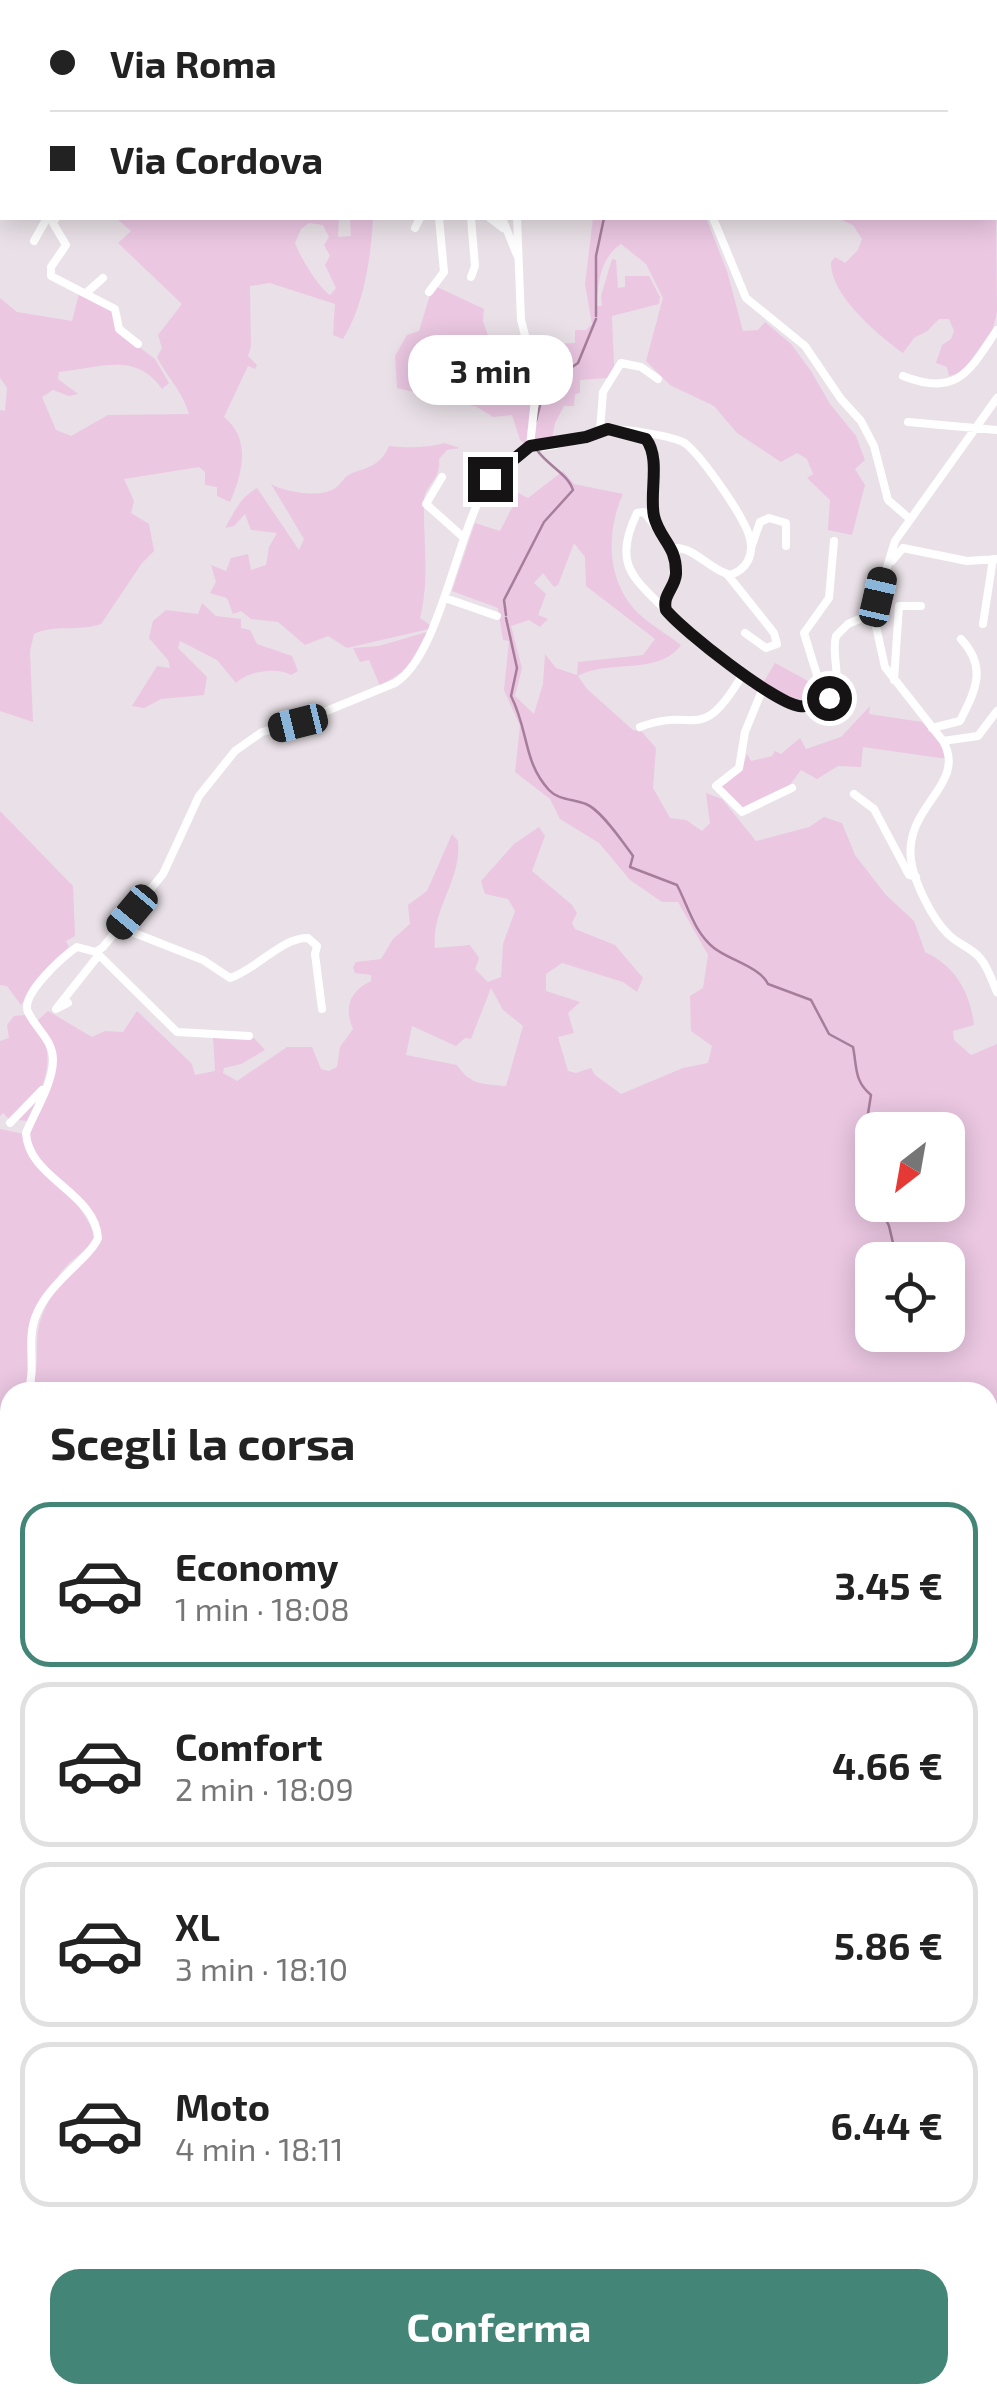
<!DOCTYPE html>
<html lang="it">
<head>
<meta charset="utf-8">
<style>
  :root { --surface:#fff; --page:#f2f2f2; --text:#222; --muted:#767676; --line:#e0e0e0; --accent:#438678 }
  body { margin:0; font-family:"Exo 2",sans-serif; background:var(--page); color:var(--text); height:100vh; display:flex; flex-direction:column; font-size:38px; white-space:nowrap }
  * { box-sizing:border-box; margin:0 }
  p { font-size:32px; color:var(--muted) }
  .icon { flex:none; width:55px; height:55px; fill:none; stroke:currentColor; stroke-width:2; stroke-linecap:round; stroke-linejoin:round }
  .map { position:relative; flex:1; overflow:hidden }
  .drawer { position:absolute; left:0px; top:1382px; width:998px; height:1022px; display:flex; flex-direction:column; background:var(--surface); border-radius:30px 30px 0 0; box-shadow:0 5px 25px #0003 }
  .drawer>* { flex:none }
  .guide { position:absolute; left:0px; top:0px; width:998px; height:220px; box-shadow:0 5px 25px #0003; display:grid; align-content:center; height:220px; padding:0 50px; background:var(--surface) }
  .needle { width:65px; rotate:211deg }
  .fabs { position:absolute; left:855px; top:1112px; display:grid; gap:20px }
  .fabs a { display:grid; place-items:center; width:110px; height:110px; border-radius:20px; background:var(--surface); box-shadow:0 5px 25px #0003; font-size:50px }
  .end { position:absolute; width:45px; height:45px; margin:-22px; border:12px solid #161315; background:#fff; box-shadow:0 0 0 5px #fff }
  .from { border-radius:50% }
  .bubble { position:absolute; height:70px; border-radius:30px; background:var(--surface); box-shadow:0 5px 25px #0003; font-size:32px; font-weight:700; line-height:70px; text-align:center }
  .car { position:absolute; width:30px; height:60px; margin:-30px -15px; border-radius:12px; box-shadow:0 0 8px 2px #0007; background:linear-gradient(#222 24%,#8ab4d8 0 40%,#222 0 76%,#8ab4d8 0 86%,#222 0) }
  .guide b { display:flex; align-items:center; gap:35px; height:95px; font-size:38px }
  .guide b+b { border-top:2px solid var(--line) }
  .guide i { width:25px; height:25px; background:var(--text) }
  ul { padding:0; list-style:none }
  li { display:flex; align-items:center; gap:30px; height:165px; margin:0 20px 15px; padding:0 30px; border:5px solid var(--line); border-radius:30px }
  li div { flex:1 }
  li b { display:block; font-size:38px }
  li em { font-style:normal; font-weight:700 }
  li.selected { border-color:var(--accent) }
  li>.icon { width:90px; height:90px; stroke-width:1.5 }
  h2 { padding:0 50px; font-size:45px; line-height:120px }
  .primary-button { display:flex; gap:20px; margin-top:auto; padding:20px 50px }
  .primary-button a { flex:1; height:115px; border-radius:30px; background:var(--accent); color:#fff; font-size:40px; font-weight:700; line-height:115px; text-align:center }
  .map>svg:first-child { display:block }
  .green { fill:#ebc7e2; fill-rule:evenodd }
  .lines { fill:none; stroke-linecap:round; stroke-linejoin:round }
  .stream { stroke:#a67d9b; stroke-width:2.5 }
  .minor { stroke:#fff; stroke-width:8 }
  .route { stroke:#161315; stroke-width:12 }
</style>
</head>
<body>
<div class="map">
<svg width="997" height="2403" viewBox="0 0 997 2403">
  <rect width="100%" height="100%" fill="#e9e1e7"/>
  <path class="green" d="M995,142L997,311C992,339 978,370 949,376L947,367L936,363L942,345L951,339L954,331L949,319H939L927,331L914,338L903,353C878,335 830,295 831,262L835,257L845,263L858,250L862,239L853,225L837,218H995Z
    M116,218H339L338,237L351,236L350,218H373C371,257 364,306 343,339L333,335L335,304L270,283L250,286L251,346L248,356L257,365L255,369L248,366L224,417C251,439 243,472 230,502L217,496V487L205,485V472L199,467L124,479L134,501L131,513L149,524L154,551L142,563L101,624C79,632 54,624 34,634L30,651L33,722L0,711V410L5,411L7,388L0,378V298L17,312L72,321L79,293L113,309L119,332L155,359L169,383L162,389C136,351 99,368 59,372L58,379L78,394L69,396L53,390L42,397L56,430L71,436L108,415L189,414C182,390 168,379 157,357L162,348L158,335L182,304L118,243L131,231ZM309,223L323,225L329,237L324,245L330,256L325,265L336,288L330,295C319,288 300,257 295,243L301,229Z
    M593,218H706L727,271L743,331L758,330L765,322L791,344L811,371L830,404L856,436L865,460L855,469L865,485L852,535L828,530L830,500L807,478L813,474L807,459L797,453L781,462L737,433L714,406L670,385L646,361L663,298L646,264L621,244C601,257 597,283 597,306H602L601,296L612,259L616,260L618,288L625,287V276H649L660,297L659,304L612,316L614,366L607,378L580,380V393L575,394L574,406H564L555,423L552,439L535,442C533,433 536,392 539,383C542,376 550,368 554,362L542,351V344L575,343V330H586L592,324L585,284Z
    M437,287L484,309L483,321L494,353L483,354L482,365L496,366L501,393L515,396L533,389L526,445L520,440L512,415L493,417L477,407L397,388L395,356L407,335L419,331L430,295Z
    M444,443L460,448L447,450L439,459C441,482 425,483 424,501C423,541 430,578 420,618L430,625L429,629L347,648L328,636L305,645L278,622L251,619L241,611L233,614L227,598L210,593L216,582L211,565L226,571L231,558L248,554L251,570L266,565L269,547L277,533L251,530L245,514L234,526L225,528C235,511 239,499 257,488L299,550L304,539L271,484C285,492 319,498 334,489C341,485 344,476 352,473C369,467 381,465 389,446C407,448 428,448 444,443Z
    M563,471L574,484L623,494C606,531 606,580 637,612C649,624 667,634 681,645C659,676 608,659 578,676L587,689L633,730L642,732L656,748L653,788L670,818L686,820L702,831L710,823L706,793L722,799L756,841L809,827L824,817L842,823L855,855L886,895L914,921L925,952C956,967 970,992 974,1025L953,1031L954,1040L971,1055L997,1044V1627L988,1628V1392H32C45,1344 24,1334 60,1284C76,1261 112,1250 95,1217C81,1188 37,1173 30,1141C29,1133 33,1126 36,1119C57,1070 66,1069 38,1020L48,1011L92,1037L105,1031L123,1032L137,1011L192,1064L195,1075L215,1071L213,1038L253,1037L265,1050L241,1064L224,1068L223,1073L237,1081L287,1047H312L321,1069L329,1071L337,1067L340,1047L353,1029C344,1007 349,992 371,981V975L355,973L353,967L356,962L381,959L393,939L410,924L408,905L427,891L452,834L458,841C462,880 431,909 435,948L470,945L479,958L475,969L488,982L501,977L503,944L515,911L508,899L485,894L481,881L514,844L539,827L545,836L532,871L572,905L577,913L572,923L575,929L615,945L643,978L637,992L623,982L562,963L546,974V991L580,1002L568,1013L574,1033L558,1037L568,1071L576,1073L591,1068L595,1075L621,1094L683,1068L708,1063L712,1046L691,1031L690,996L703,988L708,955L678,902H662L630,880L599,843L560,819L550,799L515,772L520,726L504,690L509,641L503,640L498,608L452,591L475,523L500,531L514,504L504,497L511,489L528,498ZM574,543L585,557L586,586L655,639L643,655L578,662L577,675L556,668L545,654L543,684L534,714L515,696L522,668L511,626L529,620L540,627L548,619L538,615L546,594L534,583L543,573L554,587L558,585ZM491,988L503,1010L523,1026L506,1086C483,1084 470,1085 457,1065L406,1055L412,1026L456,1046L465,1038L471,1039ZM872,1130H948V1205H872ZM872,1260H948V1335H872Z
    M202,603L216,616L241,619V628L250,630L257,644L292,656L298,671L291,675C277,667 248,671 236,683L217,660L180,641L178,648L207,677L204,695L161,699L144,708L132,706L157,666L170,668L168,660L149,638L153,621L166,610L198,614Z
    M427,632L408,668L380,686L369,660L360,662L353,648L379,646Z
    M775,663L819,687L810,703H801L763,683Z
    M870,706L869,714L922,722L941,744L947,759L863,747L861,767L838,766L817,779L801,770L789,786L740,810L723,793L720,783L742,770L747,754L751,761L772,756L775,751L781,754L800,738L806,749L841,737Z
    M0,811L73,886L75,936L66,941L69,947L32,986L21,1005L7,986L0,985Z
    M25,1015C63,1046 45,1083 28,1121L9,1119L3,1113L0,1116V1041L9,1038L7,1025L14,1016Z
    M0,1129L24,1134L25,1140C43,1165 89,1211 95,1238C86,1252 72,1258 62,1271C29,1313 35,1343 26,1392H10V1438L0,1436Z
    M0,1441L10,1442V1768L4,1759L0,1760Z
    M997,1802V2162L988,2158V1804Z
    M0,2199L10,2202V2374L0,2377Z
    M988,2289L997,2292V2403H805L808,2395H863L867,2399L870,2395H988Z
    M55,2395H667L681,2403H67Z"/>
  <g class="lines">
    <path class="stream" d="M593,2L594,0
      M596,316V256L604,218
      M536,421L545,386L578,363L596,319
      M506,615L504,600L544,522L573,490C568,474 547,465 537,450
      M506,618L517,668L511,696C529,731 523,762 549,790C558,800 573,799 586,804C601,810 623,842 633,856L630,867L677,885C688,906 694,932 714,948C729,960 760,967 768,984L811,1000L829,1034L853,1047C857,1067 854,1081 871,1095L861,1157L872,1192
      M879,1205L889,1226L897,1260
      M762,2395L776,2403
      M329,2403L333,2395"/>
    <path class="minor" d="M20,0L21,2
      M389,0L393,2
      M945,0L947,2
      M433,2L434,0
      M0,24L2,22
      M0,36L2,39
      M0,99L2,101
      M995,137L997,140
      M0,161L2,156
      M56,218L53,223L66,245L51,267V276L115,309L119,329L138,344
      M490,218L503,228
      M502,218L517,255
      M517,218L521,320L537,381L530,446
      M713,218L746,298L805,346L841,399L861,421L874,446L888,500L910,519
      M415,228L420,218
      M34,241L47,218
      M471,277L475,266L471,218
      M429,292L444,272L439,218
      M86,293L103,278
      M903,376C959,398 970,369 997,330
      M997,398L895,541L873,613L885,667L943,741C968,785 904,805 911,860C914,882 932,919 949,935C958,944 972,948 980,958C988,967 992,981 997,992
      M908,422L997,430
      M600,430L603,392L621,363L641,367L658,379
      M641,437L649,443L652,452L654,521
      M530,446C554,451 580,435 603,430C617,427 676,436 686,444C703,458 746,519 750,539C754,556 746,570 730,575C710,570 695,548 676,548V577L664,604
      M442,477L426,504L463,537
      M751,548L760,522L769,518L786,523V546
      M674,550L644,512L637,513C610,569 638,580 672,617C696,635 812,746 834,690C841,673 831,654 836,636L848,624L873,613
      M892,561L903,548L967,561L997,559
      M727,574L774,633L777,644L766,648L745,633
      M445,598L497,616
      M983,624L993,559
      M894,680L899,606H921
      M763,688L745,732L739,768L716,786L742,812L792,788
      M825,701L804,633L829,598L834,541
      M640,727C697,705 699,748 743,674
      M932,728L960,721C975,691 988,668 961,639
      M943,741L978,736L997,711
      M854,794L874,809L909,875L916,877
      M119,927L203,960L230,978C256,970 282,937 308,938L317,946L315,954L322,1009
      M96,952L177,1032L249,1036
      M68,1003L56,1009L98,956
      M10,1123L42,1090
      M28,1392C37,1366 25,1339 37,1313C50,1282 90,1258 98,1238C95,1192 28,1178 26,1133C35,1111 53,1083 53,1060C53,1040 36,1029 28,1012C20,995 63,956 77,947L96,952L103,947L163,874L199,796L235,751L262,732L297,723L395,683C441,654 456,532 489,482C499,467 516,457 530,446
      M0,1438L10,1440
      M988,1578L997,1582
      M988,1742L997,1746
      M988,1763L997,1769
      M988,1795L997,1794
      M0,1941L10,1921
      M0,1988L10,1986
      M0,2124L10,2132
      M0,2153L10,2156
      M0,2166L10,2171
      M988,2230L997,2242
      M726,2395L728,2403"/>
  </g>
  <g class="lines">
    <path class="route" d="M490,479L530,446L586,437L608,429L646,439C661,459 649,493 654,516C659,539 677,545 676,574C675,588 662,595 666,610C683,631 775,703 799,706C810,707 820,704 829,698"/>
  </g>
</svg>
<div class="fabs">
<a><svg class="needle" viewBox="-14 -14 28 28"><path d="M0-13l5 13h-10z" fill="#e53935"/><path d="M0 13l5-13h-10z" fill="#767676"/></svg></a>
<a><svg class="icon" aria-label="locate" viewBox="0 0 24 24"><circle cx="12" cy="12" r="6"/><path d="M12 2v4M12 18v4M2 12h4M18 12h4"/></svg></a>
</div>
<i class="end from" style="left:829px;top:698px"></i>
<i class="end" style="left:490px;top:479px"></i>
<div class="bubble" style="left:408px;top:335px;width:165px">3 min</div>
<i class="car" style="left:878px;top:597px;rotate:13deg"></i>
<i class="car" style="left:298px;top:723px;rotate:256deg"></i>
<i class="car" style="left:132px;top:912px;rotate:220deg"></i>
<div class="guide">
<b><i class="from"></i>Via Roma</b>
<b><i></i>Via Cordova</b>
</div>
<section class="drawer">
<h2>Scegli la corsa</h2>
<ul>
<li class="selected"><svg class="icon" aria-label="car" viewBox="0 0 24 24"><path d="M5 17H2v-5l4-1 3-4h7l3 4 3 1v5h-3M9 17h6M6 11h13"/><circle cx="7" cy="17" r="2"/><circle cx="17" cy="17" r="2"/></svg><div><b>Economy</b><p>1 min · 18:08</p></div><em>3.45 €</em></li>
<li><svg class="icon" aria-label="car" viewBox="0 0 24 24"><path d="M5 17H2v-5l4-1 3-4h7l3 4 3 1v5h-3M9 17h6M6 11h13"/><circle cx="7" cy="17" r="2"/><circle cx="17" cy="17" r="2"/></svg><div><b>Comfort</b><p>2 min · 18:09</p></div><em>4.66 €</em></li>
<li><svg class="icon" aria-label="car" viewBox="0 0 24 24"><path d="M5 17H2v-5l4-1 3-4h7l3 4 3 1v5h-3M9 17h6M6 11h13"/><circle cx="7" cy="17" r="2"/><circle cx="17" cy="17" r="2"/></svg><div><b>XL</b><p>3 min · 18:10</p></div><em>5.86 €</em></li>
<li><svg class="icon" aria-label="car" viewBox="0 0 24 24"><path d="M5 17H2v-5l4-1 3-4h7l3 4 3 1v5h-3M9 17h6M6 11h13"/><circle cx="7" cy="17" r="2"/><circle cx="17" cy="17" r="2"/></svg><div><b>Moto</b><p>4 min · 18:11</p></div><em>6.44 €</em></li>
</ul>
<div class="primary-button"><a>Conferma</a></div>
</section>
</div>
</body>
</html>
